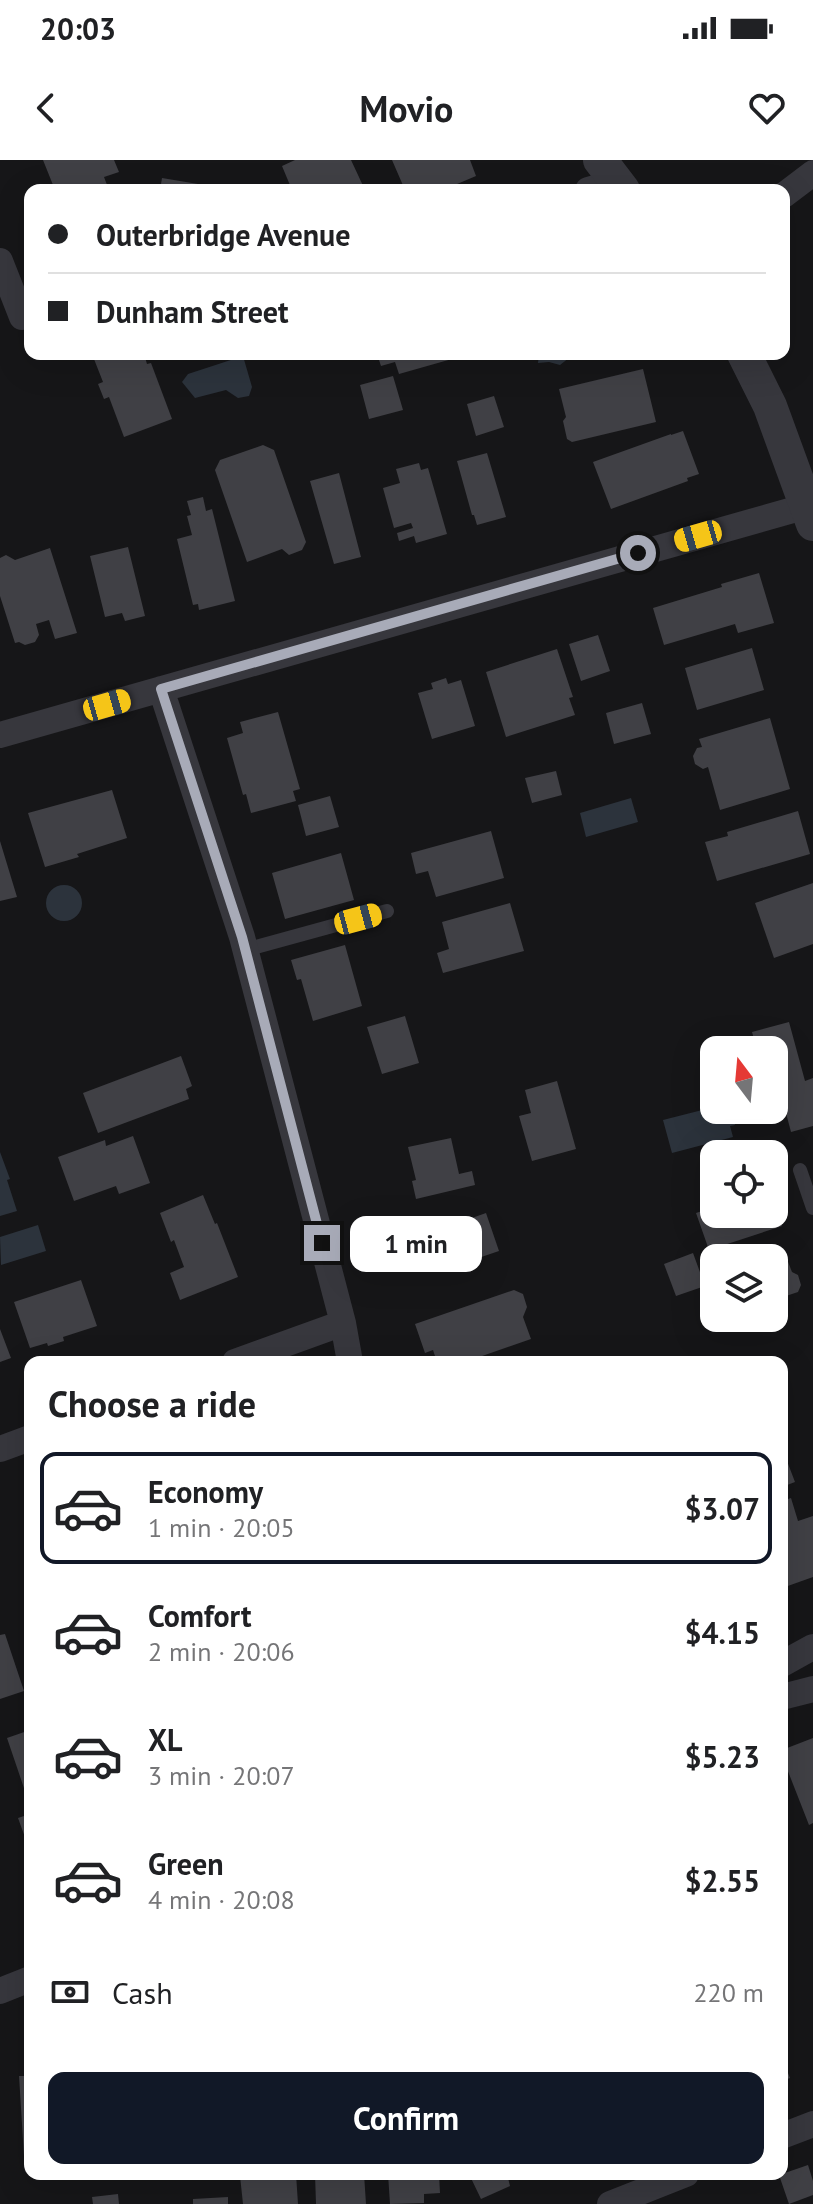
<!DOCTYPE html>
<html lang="en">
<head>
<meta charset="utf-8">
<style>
  :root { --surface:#fff; --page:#f6f6f6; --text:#202124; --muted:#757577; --line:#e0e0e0; --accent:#111827 }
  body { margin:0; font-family:"PT Sans",sans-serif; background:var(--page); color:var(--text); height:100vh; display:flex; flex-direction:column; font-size:30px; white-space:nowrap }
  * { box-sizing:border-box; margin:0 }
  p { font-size:26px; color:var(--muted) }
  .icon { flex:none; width:44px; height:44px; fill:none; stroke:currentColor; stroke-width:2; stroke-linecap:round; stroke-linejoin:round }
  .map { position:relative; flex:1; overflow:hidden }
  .drawer { position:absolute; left:24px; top:1196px; width:764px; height:824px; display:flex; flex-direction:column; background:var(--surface); border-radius:16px; box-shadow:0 8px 32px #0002 }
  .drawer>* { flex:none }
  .hud { position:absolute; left:24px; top:24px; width:766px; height:176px; border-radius:16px; box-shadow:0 8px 32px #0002; display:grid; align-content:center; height:176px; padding:0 24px; background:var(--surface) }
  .needle { width:52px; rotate:344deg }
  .controls { position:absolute; left:700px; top:876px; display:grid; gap:16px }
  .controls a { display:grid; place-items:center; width:88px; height:88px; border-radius:16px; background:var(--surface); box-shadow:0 8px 32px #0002; font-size:40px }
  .end { position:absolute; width:36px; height:36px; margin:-18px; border:10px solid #a8abb8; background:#111; box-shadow:0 0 0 4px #111 }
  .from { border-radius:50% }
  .bubble { position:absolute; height:56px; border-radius:16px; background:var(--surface); box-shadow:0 8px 32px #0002; font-size:26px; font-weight:700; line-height:56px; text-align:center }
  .car { position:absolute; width:24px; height:48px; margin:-24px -12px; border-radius:10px; box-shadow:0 0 6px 2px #0007; background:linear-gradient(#f5c518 24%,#345 0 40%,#f5c518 0 76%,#345 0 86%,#f5c518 0) }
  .hud b { display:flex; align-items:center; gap:28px; height:76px; font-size:30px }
  .hud b+b { border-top:2px solid var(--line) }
  .hud i { width:20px; height:20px; background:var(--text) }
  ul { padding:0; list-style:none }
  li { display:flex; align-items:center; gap:24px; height:112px; margin:0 16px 12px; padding:0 8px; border:4px solid transparent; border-radius:16px }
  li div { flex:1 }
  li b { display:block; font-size:30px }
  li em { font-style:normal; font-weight:700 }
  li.on { border-color:var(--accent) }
  li>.icon { width:72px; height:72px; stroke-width:1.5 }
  h2 { padding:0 24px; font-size:36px; line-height:96px }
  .pay { display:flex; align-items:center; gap:20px; height:88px; padding:0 24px; font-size:30px }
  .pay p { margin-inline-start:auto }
  .button { display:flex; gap:16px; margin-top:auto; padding:16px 24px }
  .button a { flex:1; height:92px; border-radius:16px; background:var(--accent); color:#fff; font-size:32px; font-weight:700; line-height:92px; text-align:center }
  .status { display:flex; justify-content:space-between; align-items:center; height:56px; padding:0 40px; background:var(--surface); direction:ltr }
  .status svg { height:22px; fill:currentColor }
  header { display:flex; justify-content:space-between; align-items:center; height:104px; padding:0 24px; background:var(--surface); font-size:36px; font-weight:700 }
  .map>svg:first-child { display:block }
  .water { fill:#2c333c }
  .building { fill:#404045 }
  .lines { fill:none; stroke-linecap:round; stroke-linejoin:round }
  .service { stroke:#37373d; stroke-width:14 }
  .minor { stroke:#37373d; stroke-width:26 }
  .tertiary { stroke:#37373d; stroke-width:34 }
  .route { stroke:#a8abb8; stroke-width:10 }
</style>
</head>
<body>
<div class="status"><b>20:03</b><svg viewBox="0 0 49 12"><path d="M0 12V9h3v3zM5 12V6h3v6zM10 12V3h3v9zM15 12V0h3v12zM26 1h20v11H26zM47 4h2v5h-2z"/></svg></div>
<header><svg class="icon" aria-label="back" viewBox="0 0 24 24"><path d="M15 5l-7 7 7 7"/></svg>Movio<svg class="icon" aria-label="heart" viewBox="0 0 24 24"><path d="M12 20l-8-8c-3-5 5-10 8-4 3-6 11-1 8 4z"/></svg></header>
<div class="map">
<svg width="813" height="2044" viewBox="0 0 813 2044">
  <rect width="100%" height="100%" fill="#161618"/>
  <path class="water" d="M539,194H574L560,205L549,202L538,203Z
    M243,196L252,227L249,236L238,238L226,230L195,238L182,222L188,214Z
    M631,638L638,662L586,677L580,653Z
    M46 743a18 18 0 1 1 36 0a18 18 0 1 1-36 0Z
    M714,947V950H726L727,954L732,953L735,965L730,966L733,977L672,993L663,960Z
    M0,992L10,1019L7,1020L17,1051L0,1056Z
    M38,1065L46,1091L1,1105L0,1077Z"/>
  <path class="building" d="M43,0H114L119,12L104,17L109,30H55Z
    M295,0H351L365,30H292L282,6Z
    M392,0H470L476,16L443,30H436V27L429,30H405Z
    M162,18L216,27L215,30H160Z
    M92,194H144L147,204L151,203L172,259L124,277L109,237L104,239L98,224L103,222Z
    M377,194H466V195L399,214L395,202L381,206Z
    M643,209L656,262L572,282L567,279L563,261L566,257L559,229Z
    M393,216L403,250L369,259L360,225Z
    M494,236L504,267L476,276L467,244Z
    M683,271L699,314L687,318L688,321L611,349L593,302L671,274V275Z
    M263,285L274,290L306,382L302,390L289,395L282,389L247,402L215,310L220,300Z
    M487,293L506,357L477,365L474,355H472L457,301Z
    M419,303L421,310L428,308L447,374L416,383L414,376L399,381L397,373L413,368L411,363L394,368L383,328L400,323L396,309Z
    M339,313L361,397L334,404L310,321Z
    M203,337L206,351L212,349L235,441L199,450L198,444L193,445L177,379L192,375L187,356L191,355L187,341Z
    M128,387L145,456L125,461L122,453L105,457L90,396Z
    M50,388L77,473L55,479L49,460L36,464L39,475L35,482L25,485L19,482L15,483L0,436V398L6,395L15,400Z
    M759,413L774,463L738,473L735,464L664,485L653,448L722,427L721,424Z
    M598,475L610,511L581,521L569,484Z
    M752,488L764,530L697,550L685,508Z
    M557,489L573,537L569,538L575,555L506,577L486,512Z
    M446,518L448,524L461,520L475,566L432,579L418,533L433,529L431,523Z
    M642,543L651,574L614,584L606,553Z
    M278,552L300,629L293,631L296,641L251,653L246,634L243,635L227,578L243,573L240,562Z
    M770,558L790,629L720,650L708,607L703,609L695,604L693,596L697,588L702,587L699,579Z
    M556,611L562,635L532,643L525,618Z
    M112,630L127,678L77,694L79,697L45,707L28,653Z
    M330,636L339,667L306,676L298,645Z
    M798,651L810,694L717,721L705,682L728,676L727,672Z
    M491,671L504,718L436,737L428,711L416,714L411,693Z
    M0,681L17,737L0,741Z
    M341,693L354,740L285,759L272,713Z
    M813,723V784L774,798L755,743Z
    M510,743L524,791L443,813L437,793L449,789L442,762Z
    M345,785L362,846L313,861L301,819L297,820L291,800Z
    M405,856L419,903L382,914L367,867Z
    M789,862L805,921L813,918V966L791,972L781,934L774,936V890H757L752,872Z
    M181,896L192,926L186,929L189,939L98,973L83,933Z
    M557,921L576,989L532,1001L519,956L531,953L525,930Z
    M133,976L150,1023L119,1034L116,1026L74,1041L58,997L105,980L106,986Z
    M451,978L459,1014L472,1011L475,1025L416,1039L412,1021L416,1020L408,987Z
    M774,1034L777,1042L775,1047L782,1066L709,1090L696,1053L714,1047V1054H774Z
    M203,1035L215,1064L217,1063L238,1117L180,1140L170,1113L184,1107L174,1080L171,1082L160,1053Z
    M486,1053L499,1091L440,1111L437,1101L420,1107L417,1100L386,1111L380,1092L411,1081L415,1090L431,1084L427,1074Z
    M693,1093L705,1126L676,1136L664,1104Z
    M785,1094L792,1112L798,1115L801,1125L798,1132L774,1140V1098Z
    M81,1120L97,1166L63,1177L64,1181L48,1186L47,1183L30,1188L14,1142Z
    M514,1130L523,1134L527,1147L523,1157L531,1179L465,1202H437L433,1190L425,1193L415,1164Z
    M0,1169L11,1198L0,1202Z
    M782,1288L795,1322L782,1327Z
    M791,1338L798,1361L813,1356V1417L785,1427L782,1420V1341Z
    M5,1474L24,1531L0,1539V1475Z
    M30,1570V1636L27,1637L7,1578Z
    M813,1578V1663L809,1665L782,1596V1590Z
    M30,1654V1691L18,1658Z
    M782,1898L790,1918L782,1921Z
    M19,1916H30V2012H25Z
    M808,2005L813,2021V2035L789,2044L779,2015Z
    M258,2014H296L298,2044H243L240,2016Z
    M315,2014H364L366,2044H316Z
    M388,2014H439L440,2033L424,2034V2043L390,2044Z
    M469,2014H507L510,2026L481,2039Z
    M118,2034L119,2044H93L92,2037Z
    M228,2037V2044H193V2039Z"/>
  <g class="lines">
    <path class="service" d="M245,790L387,751
      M800,1010L813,1048"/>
    <path class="minor" d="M588,30L616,22
      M784,35L813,13
      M0,101L22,157
      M161,529L242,777L343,1163L350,1202
      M0,575L807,346
      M235,1202L343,1163
      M0,1289L30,1278
      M782,1504L813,1487
      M782,1537L813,1529
      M0,1831L30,1819
      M782,1976L813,1964
      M610,2044L686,2014"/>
    <path class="tertiary" d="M600,0L623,30
      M744,194L770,246L813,364"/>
  </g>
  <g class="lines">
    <path class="route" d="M322,1083L242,777L161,529L638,393"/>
  </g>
</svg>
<div class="controls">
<a><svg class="needle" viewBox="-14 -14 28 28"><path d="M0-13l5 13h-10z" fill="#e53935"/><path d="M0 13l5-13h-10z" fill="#757577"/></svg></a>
<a><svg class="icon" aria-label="locate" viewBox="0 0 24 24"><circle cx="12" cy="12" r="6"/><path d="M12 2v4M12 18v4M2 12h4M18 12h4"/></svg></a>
<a><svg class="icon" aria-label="layers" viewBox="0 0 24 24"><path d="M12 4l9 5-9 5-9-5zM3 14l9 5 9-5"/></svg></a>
</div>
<i class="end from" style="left:638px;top:393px"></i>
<i class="end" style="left:322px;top:1083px"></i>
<div class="bubble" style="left:350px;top:1056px;width:132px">1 min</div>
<i class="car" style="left:698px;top:376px;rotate:254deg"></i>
<i class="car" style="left:107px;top:545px;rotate:74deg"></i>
<i class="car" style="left:358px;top:759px;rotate:75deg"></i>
<div class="hud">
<b><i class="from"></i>Outerbridge Avenue</b>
<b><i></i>Dunham Street</b>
</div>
<section class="drawer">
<h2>Choose a ride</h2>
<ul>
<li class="on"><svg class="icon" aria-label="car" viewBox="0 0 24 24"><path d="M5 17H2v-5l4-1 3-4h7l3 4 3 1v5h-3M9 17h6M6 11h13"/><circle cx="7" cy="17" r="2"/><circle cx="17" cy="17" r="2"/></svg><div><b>Economy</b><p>1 min · 20:05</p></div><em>$3.07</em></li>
<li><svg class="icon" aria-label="car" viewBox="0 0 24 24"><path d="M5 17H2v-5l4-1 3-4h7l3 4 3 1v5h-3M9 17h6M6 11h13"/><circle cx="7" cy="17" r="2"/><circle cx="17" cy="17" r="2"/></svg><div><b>Comfort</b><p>2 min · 20:06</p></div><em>$4.15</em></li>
<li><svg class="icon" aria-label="car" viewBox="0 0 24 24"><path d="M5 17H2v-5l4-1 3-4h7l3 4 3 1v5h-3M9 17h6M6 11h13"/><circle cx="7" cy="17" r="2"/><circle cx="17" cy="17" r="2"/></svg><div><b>XL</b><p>3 min · 20:07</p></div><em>$5.23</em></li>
<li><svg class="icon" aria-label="car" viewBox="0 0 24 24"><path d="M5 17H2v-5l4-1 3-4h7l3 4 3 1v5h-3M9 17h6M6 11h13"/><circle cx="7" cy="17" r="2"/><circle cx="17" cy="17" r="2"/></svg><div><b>Green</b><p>4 min · 20:08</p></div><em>$2.55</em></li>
</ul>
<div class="pay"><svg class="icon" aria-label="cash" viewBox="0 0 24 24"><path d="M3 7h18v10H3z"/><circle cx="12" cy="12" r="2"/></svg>Cash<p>220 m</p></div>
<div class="button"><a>Confirm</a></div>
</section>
</div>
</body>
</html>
